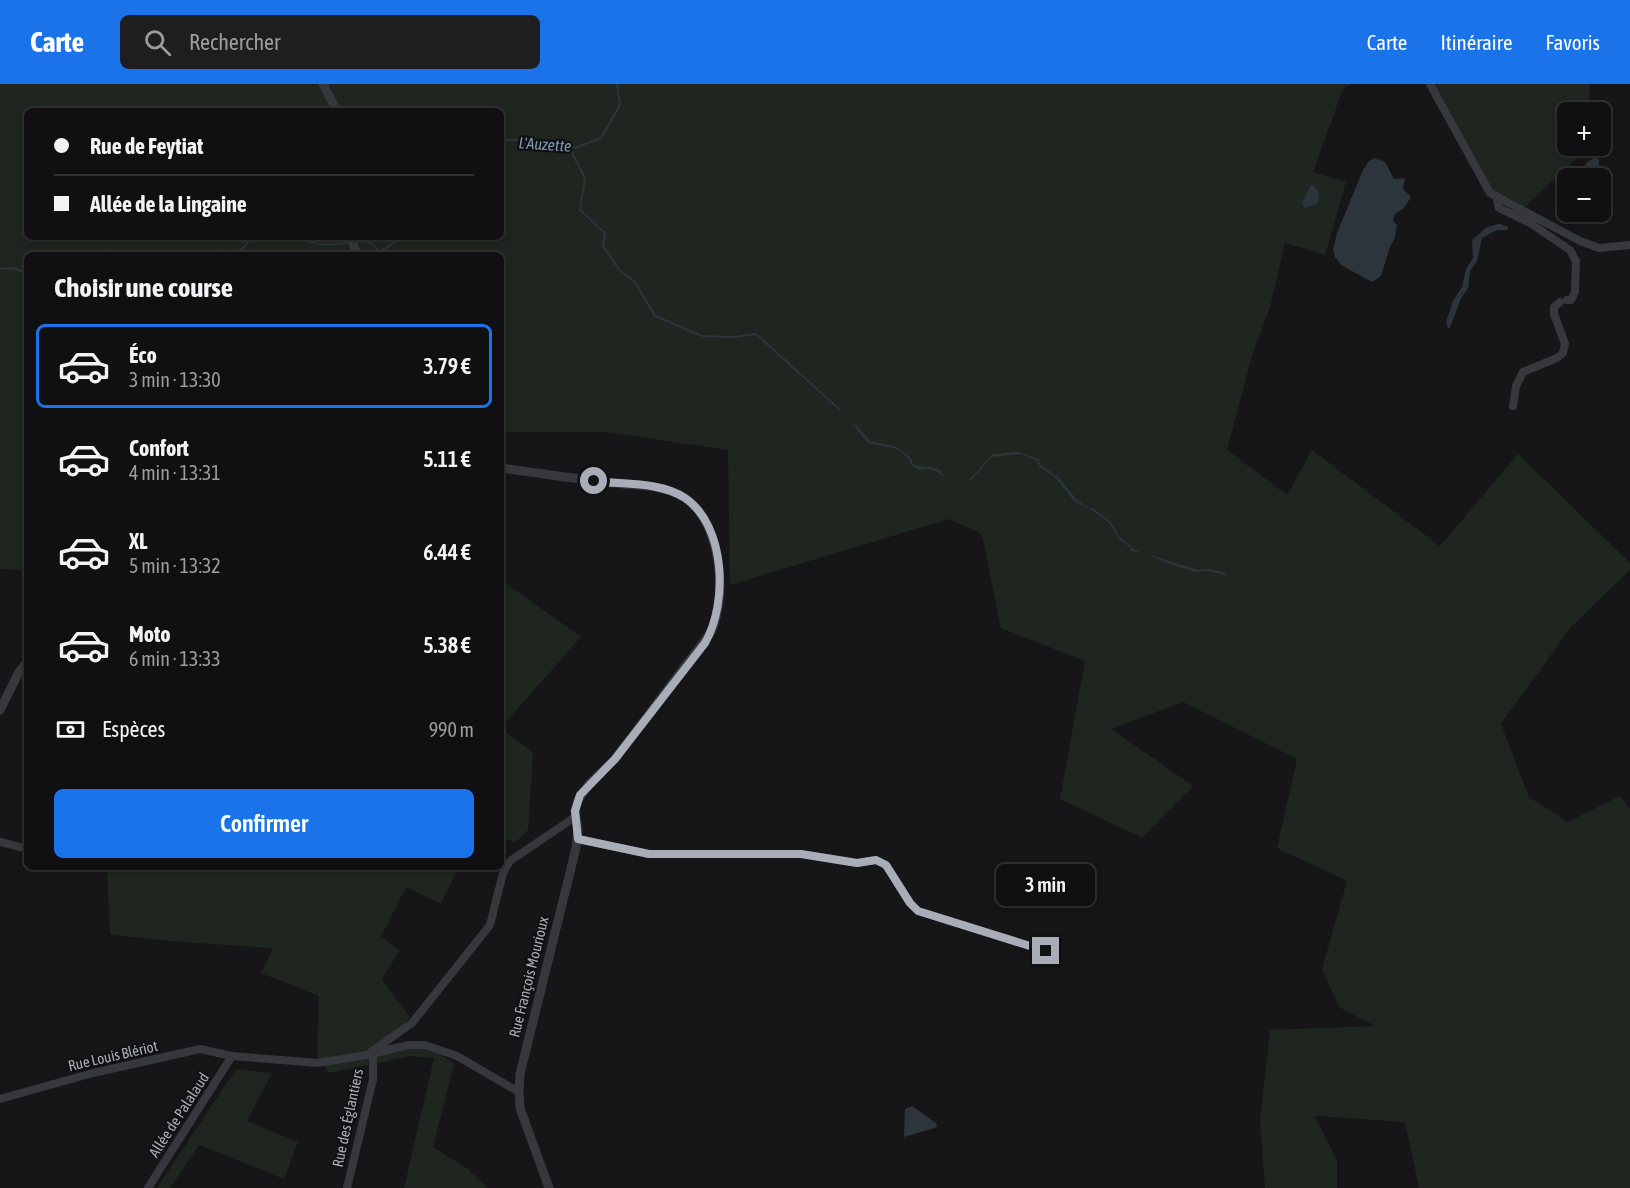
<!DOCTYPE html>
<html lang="fr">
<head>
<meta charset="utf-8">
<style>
  :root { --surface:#101012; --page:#1e1e20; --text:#f1f3f6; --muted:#9c9d9f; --line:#303032; --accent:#1a73e8 }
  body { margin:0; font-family:"Asap Condensed",sans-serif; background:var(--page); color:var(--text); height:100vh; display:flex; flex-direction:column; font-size:22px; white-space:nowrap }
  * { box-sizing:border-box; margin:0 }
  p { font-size:20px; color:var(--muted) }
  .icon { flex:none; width:33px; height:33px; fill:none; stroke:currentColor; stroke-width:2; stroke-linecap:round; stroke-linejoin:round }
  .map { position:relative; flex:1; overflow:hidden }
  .sheet { position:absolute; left:24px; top:168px; width:480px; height:618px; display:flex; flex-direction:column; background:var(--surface); border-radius:9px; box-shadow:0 3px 9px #0003,0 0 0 2px var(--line) }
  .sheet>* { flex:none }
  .top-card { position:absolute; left:24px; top:24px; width:480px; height:132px; border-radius:9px; box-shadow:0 3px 9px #0003,0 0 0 2px var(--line); display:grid; align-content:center; height:132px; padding:0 30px; background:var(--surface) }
  .controls { position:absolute; left:1557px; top:18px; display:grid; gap:12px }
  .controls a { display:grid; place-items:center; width:54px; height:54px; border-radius:9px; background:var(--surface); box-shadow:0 3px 9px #0003,0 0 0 2px var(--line); font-size:30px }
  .end { position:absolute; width:27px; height:27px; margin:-14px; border:8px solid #a8adb8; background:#111; box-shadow:0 0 0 3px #111 }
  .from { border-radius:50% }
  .bubble { position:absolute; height:42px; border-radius:9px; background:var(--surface); box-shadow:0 3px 9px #0003,0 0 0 2px var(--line); font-size:20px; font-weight:600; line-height:42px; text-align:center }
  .top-card b { display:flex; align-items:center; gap:21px; height:57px; font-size:22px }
  .top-card b+b { border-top:2px solid var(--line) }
  .top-card i { width:15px; height:15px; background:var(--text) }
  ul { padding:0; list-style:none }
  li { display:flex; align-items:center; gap:18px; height:84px; margin:0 12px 9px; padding:0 18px; border:3px solid transparent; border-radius:9px }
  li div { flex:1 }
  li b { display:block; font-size:22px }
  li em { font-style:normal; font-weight:600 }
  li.on { border-color:var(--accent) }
  li>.icon { width:54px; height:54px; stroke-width:1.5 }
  h2 { padding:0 30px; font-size:27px; line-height:72px }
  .pay { display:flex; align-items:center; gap:15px; height:66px; padding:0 30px; font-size:22px }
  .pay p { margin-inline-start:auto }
  .primary-button { display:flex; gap:12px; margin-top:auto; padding:12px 30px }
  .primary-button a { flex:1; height:69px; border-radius:9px; background:var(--accent); color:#fff; font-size:24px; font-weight:600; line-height:69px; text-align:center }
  header { display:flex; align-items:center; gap:36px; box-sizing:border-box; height:84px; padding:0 30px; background:var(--accent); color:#fff }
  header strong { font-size:28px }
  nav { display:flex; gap:33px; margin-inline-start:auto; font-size:21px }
  .search { width:420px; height:54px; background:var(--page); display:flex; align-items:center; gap:15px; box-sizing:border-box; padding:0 21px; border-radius:9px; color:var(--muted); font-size:22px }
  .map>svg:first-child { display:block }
  .green { fill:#1e261f; fill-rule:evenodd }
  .water { fill:#2c353c }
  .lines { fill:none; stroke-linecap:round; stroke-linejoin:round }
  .stream { stroke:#2c353c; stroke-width:2 }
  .minor { stroke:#37383d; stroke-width:8 }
  .tertiary { stroke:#37383d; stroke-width:9 }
  .route { stroke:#a8adb8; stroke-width:8 }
  .labels { text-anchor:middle; stroke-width:4.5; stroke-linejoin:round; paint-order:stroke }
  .street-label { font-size:15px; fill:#a8adb8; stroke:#111113 }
  .water-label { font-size:16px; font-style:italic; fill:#7f9bb3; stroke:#111113 }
</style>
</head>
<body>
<header>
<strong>Carte</strong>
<div class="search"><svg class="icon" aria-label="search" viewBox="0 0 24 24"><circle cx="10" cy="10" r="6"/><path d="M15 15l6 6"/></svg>Rechercher</div>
<nav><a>Carte</a><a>Itinéraire</a><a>Favoris</a></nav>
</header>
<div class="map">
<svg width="1630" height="1104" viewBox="0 0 1630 1104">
  <rect width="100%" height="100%" fill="#161618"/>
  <path class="green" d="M0,0H1351L1343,5L1313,88L1346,98L1325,171L1285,159L1270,223L1251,275L1227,366L1287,411L1312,366L1440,462L1518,370L1630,479V486L1571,543L1501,640L1529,713L1568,738L1620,712L1630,725V1104H1419L1405,1038L1315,1032L1337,1076V1104H1265L1260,1037L1270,946L1375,942L1339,923L1322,885L1347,797L1277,764L1297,675L1183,618L1111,645L1193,702L1142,754L1060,715L1085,577L1001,544L982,450L949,435L730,501L728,366L606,348H501V171H27V486L0,485ZM27,27H501V153H27Z
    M1425,0H1590L1588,28H1568V62H1585V66L1522,126L1490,109Z
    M501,496L581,553L501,643Z
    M501,645L533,668L528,746L515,759L501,752Z
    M107,783H459L441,820L406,803L381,853L400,866L382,895L410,933L390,960C413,963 436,964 454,980L433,1063L468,1085L488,1104H404L434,974L411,972L329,989L317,973L319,912L261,889L273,864C219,860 164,858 110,850Z
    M236,985L272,989L247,1037L298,1058L284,1095L199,1061L170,1104H157Z"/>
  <path class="water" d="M1375,74L1385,78L1394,95L1405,94L1403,105L1411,113L1404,124L1395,130L1393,137L1397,141L1395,153L1390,163L1381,192L1372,198L1341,181L1335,173L1333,166L1337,149L1363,86L1369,77Z
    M1595,74L1599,75V86L1596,94H1582C1585,83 1583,78 1595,74Z
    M1311,101H1313L1319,108L1318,119L1305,124L1302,119Z
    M1499,140L1507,142L1508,146H1497L1482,154L1477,177L1470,187L1468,204L1461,214L1450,244H1448L1446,238L1453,217L1462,203L1466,185L1473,174L1472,156L1487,143Z
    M853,337L870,357L897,363L911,374L913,380C921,385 932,381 940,386C942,389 944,392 947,394C938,389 931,382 919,386L911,381L908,374L897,365L868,359L857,346Z
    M1019,368L1038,375L1041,381L1059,394L1077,416L1089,424H1093L1111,438L1119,452L1135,466L1198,486L1208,485L1227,489L1226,491L1207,487L1195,488L1167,479L1145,469L1130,467L1131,464L1119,455L1109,439L1095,428L1074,417L1055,393L1040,383L1036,376L1021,370L992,373L971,396H969L993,370Z
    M912,1022L936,1039L937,1042L935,1044L904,1053L905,1025Z"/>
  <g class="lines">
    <path class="stream" d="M501,56H520L528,61L554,60L575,64L601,54L620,21L617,0
      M569,63L585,94L580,126L605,149L603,162L620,187L635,198L655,232L702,252L735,253L756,250L839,325
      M300,153C313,163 334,161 350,158
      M356,157L363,156L374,161L379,168L403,153
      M107,171L111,166L121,171
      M208,171L221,166L232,170L242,165L252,153
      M0,185L12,184L27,189"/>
    <path class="minor" d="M1430,0L1490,109L1580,157L1599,164L1630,161
      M1496,112L1499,124L1530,139L1570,166L1576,177L1575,208L1571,216H1567
      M1513,322L1516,302L1523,288L1557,274L1563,269L1565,260L1554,230V223L1560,218
      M578,755L649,770H801L857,779L876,776L886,781L910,819L918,827L1046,867
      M0,758L24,764L27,761
      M371,968L412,939L490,841L503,789L510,777L575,733
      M0,1015L93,989L200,965L232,972L317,979L367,971L409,961H425L457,972L519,1008
      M148,1104L232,972
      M347,1104L373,995V970"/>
    <path class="tertiary" d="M323,0L337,27
      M351,153L357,171
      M501,384C539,389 576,395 614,399C638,402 664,400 685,414C705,428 712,449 717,472C722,497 721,525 711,548L615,675L589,700L578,716L575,727L578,745L576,764L520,990L519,1008L520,1024L549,1104
      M0,626L19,588L27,578"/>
  </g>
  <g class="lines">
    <path class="route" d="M594,397C623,401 659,397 685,414C726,442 728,519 705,559L615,675L580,711L575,727L578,755L649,770H801L857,779L876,776L886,781L910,819L918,827L1046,867"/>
  </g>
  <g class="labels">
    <g class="street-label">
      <text transform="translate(529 893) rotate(-76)" y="5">Rue François Mourioux</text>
      <text transform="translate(113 972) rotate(-13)" y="5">Rue Louis Blériot</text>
      <text transform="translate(179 1031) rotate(-57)" y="5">Allée de Palalaud</text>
      <text transform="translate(348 1034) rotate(-78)" y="5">Rue des Églantiers</text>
    </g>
    <g class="water-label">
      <text transform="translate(545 60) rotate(4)" y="6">L'Auzette</text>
    </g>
  </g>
</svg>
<div class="controls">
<a>+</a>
<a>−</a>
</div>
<i class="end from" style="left:594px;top:397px"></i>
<i class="end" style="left:1046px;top:867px"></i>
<div class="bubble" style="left:996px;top:780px;width:99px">3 min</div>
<div class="top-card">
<b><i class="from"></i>Rue de Feytiat</b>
<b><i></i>Allée de la Lingaine</b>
</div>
<section class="sheet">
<h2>Choisir une course</h2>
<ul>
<li class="on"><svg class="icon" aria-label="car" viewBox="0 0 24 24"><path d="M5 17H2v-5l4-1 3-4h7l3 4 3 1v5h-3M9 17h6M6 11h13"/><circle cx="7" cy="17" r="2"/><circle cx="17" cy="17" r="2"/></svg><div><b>Éco</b><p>3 min · 13:30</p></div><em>3.79 €</em></li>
<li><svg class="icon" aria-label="car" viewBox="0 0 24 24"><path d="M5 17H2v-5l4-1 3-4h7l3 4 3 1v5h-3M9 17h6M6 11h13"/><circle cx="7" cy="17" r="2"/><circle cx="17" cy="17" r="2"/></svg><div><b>Confort</b><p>4 min · 13:31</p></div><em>5.11 €</em></li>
<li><svg class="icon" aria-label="car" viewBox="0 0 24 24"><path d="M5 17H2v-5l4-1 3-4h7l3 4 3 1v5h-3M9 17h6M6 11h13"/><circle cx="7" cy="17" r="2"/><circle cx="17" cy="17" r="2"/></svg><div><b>XL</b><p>5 min · 13:32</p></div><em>6.44 €</em></li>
<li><svg class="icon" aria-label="car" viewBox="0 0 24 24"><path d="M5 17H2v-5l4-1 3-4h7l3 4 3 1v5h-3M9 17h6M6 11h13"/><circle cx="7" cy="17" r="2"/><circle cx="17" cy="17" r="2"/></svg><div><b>Moto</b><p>6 min · 13:33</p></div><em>5.38 €</em></li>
</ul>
<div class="pay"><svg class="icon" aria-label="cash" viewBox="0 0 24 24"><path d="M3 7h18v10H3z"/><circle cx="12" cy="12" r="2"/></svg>Espèces<p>990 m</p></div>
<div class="primary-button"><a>Confirmer</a></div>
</section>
</div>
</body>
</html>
